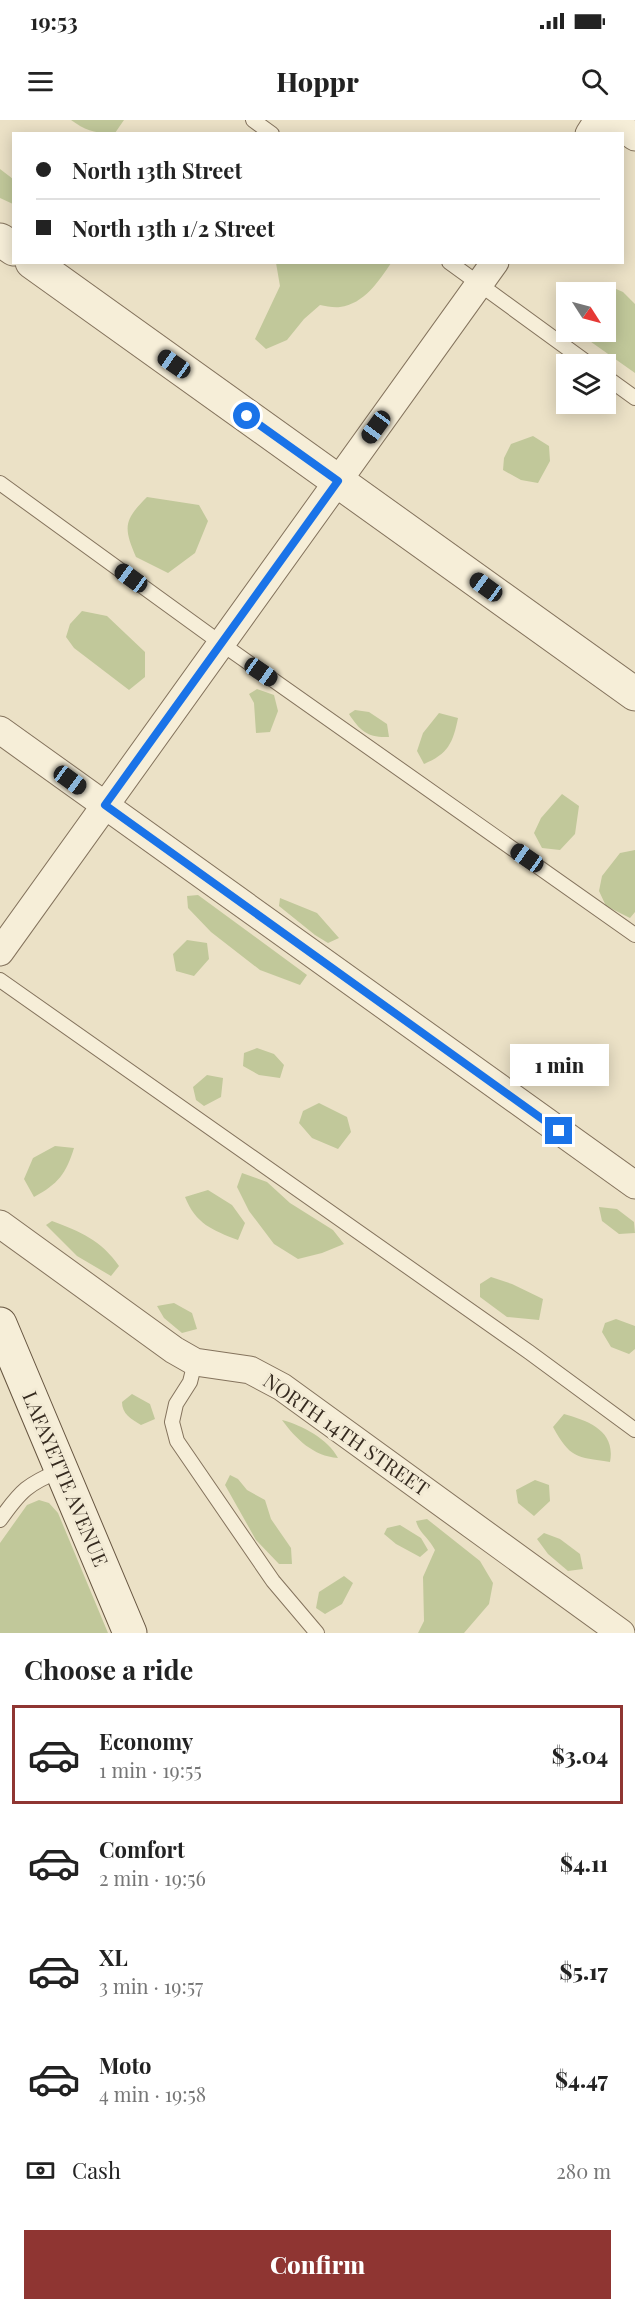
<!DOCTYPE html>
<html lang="en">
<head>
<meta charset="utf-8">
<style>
  :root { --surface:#fff; --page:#f2f2f2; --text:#222; --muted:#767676; --line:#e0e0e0; --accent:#8f3532 }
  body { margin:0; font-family:"Playfair Display",serif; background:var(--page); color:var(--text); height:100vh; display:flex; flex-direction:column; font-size:22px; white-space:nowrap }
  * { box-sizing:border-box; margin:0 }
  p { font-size:20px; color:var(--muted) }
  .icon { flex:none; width:33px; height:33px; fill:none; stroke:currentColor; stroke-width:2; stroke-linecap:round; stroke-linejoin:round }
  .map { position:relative; height:1513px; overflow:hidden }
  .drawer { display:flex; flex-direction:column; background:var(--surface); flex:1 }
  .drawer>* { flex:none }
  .guide { position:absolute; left:12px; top:12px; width:612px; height:132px; border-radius:0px; box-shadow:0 3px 15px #0003; display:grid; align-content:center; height:132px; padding:0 24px; background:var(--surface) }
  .needle { width:39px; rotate:126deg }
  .fabs { position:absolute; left:556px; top:162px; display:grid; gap:12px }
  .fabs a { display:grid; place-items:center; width:60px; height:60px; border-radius:0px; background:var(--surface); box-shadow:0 3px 15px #0003; font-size:30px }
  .end { position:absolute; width:27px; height:27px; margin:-14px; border:8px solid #1a73e8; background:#fff; box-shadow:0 0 0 3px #fff }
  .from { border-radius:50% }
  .bubble { position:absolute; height:42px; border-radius:0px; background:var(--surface); box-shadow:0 3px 15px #0003; font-size:20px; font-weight:800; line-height:42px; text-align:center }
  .car { position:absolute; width:18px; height:36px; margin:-18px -9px; border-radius:8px; box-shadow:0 0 4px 2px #0007; background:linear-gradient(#222 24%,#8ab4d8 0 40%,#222 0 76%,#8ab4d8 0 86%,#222 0) }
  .guide b { display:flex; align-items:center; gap:21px; height:57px; font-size:22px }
  .guide b+b { border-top:2px solid var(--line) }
  .guide i { width:15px; height:15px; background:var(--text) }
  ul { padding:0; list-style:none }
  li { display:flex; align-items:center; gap:18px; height:99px; margin:0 12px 9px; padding:0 12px; border:3px solid transparent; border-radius:0px }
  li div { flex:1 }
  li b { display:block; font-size:22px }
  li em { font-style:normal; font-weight:800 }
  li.active { border-color:var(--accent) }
  li>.icon { width:54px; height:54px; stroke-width:1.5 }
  h2 { padding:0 24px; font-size:27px; line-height:72px }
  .pay { display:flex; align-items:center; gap:15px; height:66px; padding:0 24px; font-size:22px }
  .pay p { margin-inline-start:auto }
  .cta { display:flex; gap:12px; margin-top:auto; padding:12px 24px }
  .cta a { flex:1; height:69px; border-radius:0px; background:var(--accent); color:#fff; font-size:24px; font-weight:800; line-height:69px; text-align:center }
  .status { display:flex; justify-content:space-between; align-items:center; height:42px; padding:0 30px; background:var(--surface); direction:ltr }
  .status svg { height:16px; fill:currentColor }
  header { display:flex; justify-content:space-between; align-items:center; height:78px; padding:0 24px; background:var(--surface); font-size:27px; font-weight:800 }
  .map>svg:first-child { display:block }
  .green { fill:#c1c89a }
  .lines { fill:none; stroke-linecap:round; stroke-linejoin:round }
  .service-casing { stroke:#84735d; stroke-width:16 }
  .minor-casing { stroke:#84735d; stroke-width:29 }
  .tertiary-casing { stroke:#84735d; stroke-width:35 }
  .secondary-casing { stroke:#665540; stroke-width:35 }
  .service { stroke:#f6eed8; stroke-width:14 }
  .minor { stroke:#f6eed8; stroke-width:27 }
  .tertiary { stroke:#f6eed8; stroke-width:33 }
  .secondary { stroke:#f6eed8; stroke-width:33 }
  .route { stroke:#1a73e8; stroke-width:8 }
  .labels { text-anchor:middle; stroke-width:6; stroke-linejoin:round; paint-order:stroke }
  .street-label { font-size:20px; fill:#362b20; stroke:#f3ebd5 }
</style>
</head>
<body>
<div class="status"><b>19:53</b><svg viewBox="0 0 49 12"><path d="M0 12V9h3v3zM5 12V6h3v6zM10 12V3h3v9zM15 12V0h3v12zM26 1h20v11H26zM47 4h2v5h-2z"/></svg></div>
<header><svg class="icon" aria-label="menu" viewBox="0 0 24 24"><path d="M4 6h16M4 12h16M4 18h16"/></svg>Hoppr<svg class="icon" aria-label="search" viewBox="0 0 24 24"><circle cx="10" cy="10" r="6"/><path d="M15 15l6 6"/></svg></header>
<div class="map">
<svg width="635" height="1513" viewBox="0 0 635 1513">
  <rect width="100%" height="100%" fill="#ebe1c6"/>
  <path class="green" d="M71,0H124L115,13C97,14 86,11 71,0Z
    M0,49L13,59V84L0,78Z
    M276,143V142L391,143C379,161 364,184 340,187C334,188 326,186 320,185L304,199L287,220L266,229L255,219L280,166Z
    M600,162L623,172L635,184V253L577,212H606V172H584Z
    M533,316L549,326L550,341L538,363L521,360L503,350L504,338L511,324Z
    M147,377L199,385L208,401L195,433L168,453L136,437C123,407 124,400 147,377Z
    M82,491L107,496L145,532V557L129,570L74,528L66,517L70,504Z
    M257,569L274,575L278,591L270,612L256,613L254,583L249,574Z
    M355,590L369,592L387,604L389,617C368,618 360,611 349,594Z
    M439,593L458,598C453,623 448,634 424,644L417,631L423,613Z
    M562,674L579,686L575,714L560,730L542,728L534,713L541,698Z
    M635,730V792L630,798L606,786L599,771L602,756L620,733Z
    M198,775L307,855L300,865L260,850L211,812L188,788L187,776Z
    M280,778L317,793L339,818L328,823L315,815L279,786Z
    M187,820L207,823L209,839L194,856L176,851L173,834Z
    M257,928L274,934L284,945L280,958L259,955L243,946L244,933Z
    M207,955L223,958L221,977L204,986L196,980L193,967Z
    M319,983L347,997L351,1012L338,1029L312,1018L299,1003L303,991Z
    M55,1026L74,1028C66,1054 58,1064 34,1077L24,1059L33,1038Z
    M242,1053L267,1062L290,1083L333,1110L344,1124L322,1133L298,1139L274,1124L249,1091L237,1067Z
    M208,1070L232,1085L245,1103L238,1120C212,1110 196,1104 185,1077Z
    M599,1087L617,1089L634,1102L635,1113L619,1114L602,1101Z
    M52,1101C81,1112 101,1120 119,1146L111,1156L77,1136L46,1105Z
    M491,1157L512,1164L543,1179L539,1200L507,1197L480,1177V1164Z
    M174,1183L192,1193L197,1209L182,1213L164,1198L157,1186Z
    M616,1199L635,1206V1229L629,1234L611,1227L602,1212L605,1203Z
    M132,1274L150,1284L155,1299L141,1305C131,1299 122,1294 122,1282Z
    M564,1294C589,1301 616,1311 610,1342C576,1337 570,1338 553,1307Z
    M282,1300C302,1305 328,1319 338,1338C313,1336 296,1319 282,1300Z
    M230,1355L238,1359L247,1370L265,1380L271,1399L291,1428L292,1444H279L256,1420L225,1365Z
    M535,1360L549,1365L550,1381L534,1396L518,1383L516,1370Z
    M39,1380L49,1383L58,1393L108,1513H0V1423L27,1385Z
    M427,1399L480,1441L493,1463L489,1484L464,1513H418L424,1501L423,1457L435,1430C429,1418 419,1413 416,1401Z
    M400,1405L421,1418L428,1430L420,1437L396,1424L384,1414L387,1408Z
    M544,1413L560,1419L580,1434L583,1449L568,1451L548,1434L537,1419Z
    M344,1456L353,1463L342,1484L325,1494L316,1488L319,1472Z"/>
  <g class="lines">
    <defs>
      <path id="service" d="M253,0L272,14
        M449,142L589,244
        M606,257L635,278
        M0,363L222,524L635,815
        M0,860L529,1232L635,1310
        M195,1242L190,1262L176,1284L172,1302L177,1321L273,1461L317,1513
        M0,1400C21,1370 28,1364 61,1350"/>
      <path id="minor" d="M611,0L635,17
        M589,14L598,0
        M0,610L635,1065
        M0,832L495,142
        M0,1104L174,1230L195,1242L250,1250L282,1267L621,1513"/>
      <path id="tertiary" d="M0,120L14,129
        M32,142L635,574"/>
      <path id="secondary" d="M0,1204L130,1513"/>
    </defs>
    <use href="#service" class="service-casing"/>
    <use href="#minor" class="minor-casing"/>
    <use href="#tertiary" class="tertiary-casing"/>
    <use href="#secondary" class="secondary-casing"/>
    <use href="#service" class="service"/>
    <use href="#minor" class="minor"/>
    <use href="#tertiary" class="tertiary"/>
    <use href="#secondary" class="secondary"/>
  </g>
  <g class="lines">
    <path class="route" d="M247,296L338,361L105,685L559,1011"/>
  </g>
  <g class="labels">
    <g class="street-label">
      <text transform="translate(346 1315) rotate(35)" y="7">NORTH 14TH STREET</text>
      <text transform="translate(65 1359) rotate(67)" y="7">LAFAYETTE AVENUE</text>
    </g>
  </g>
</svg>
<div class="fabs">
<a><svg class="needle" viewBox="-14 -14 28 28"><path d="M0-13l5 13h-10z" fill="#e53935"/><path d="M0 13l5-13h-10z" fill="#767676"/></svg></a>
<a><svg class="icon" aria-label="layers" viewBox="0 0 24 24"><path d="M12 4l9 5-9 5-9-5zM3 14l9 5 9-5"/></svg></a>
</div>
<i class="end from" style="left:247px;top:296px"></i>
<i class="end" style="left:559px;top:1011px"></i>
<div class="bubble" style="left:510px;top:924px;width:99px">1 min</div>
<i class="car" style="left:174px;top:244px;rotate:305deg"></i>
<i class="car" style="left:376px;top:307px;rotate:216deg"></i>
<i class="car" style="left:131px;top:458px;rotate:306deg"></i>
<i class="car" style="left:486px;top:467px;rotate:306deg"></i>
<i class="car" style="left:261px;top:552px;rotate:125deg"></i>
<i class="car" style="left:70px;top:660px;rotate:126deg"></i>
<i class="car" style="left:527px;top:738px;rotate:305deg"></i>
<div class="guide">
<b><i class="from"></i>North 13th Street</b>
<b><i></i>North 13th 1/2 Street</b>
</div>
</div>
<section class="drawer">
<h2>Choose a ride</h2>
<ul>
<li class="active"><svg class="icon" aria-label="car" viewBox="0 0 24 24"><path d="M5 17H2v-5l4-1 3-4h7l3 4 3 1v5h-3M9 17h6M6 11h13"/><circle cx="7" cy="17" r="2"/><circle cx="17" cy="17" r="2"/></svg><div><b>Economy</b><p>1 min · 19:55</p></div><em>$3.04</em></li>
<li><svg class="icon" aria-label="car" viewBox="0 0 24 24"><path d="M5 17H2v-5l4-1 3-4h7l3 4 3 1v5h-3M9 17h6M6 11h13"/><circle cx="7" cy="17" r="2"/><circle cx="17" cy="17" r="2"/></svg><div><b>Comfort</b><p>2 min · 19:56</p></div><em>$4.11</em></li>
<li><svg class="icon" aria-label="car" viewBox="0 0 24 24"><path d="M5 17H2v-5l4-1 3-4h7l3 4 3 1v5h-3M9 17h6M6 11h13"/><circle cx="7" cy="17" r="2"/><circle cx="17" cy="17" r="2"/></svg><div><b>XL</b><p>3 min · 19:57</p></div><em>$5.17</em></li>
<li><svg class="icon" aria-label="car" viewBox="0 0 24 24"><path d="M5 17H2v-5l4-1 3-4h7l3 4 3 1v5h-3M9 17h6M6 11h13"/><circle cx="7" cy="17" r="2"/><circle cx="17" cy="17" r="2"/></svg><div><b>Moto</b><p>4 min · 19:58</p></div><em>$4.47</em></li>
</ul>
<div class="pay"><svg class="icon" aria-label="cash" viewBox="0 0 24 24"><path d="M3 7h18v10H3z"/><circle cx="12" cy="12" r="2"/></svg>Cash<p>280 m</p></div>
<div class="cta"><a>Confirm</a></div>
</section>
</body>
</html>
